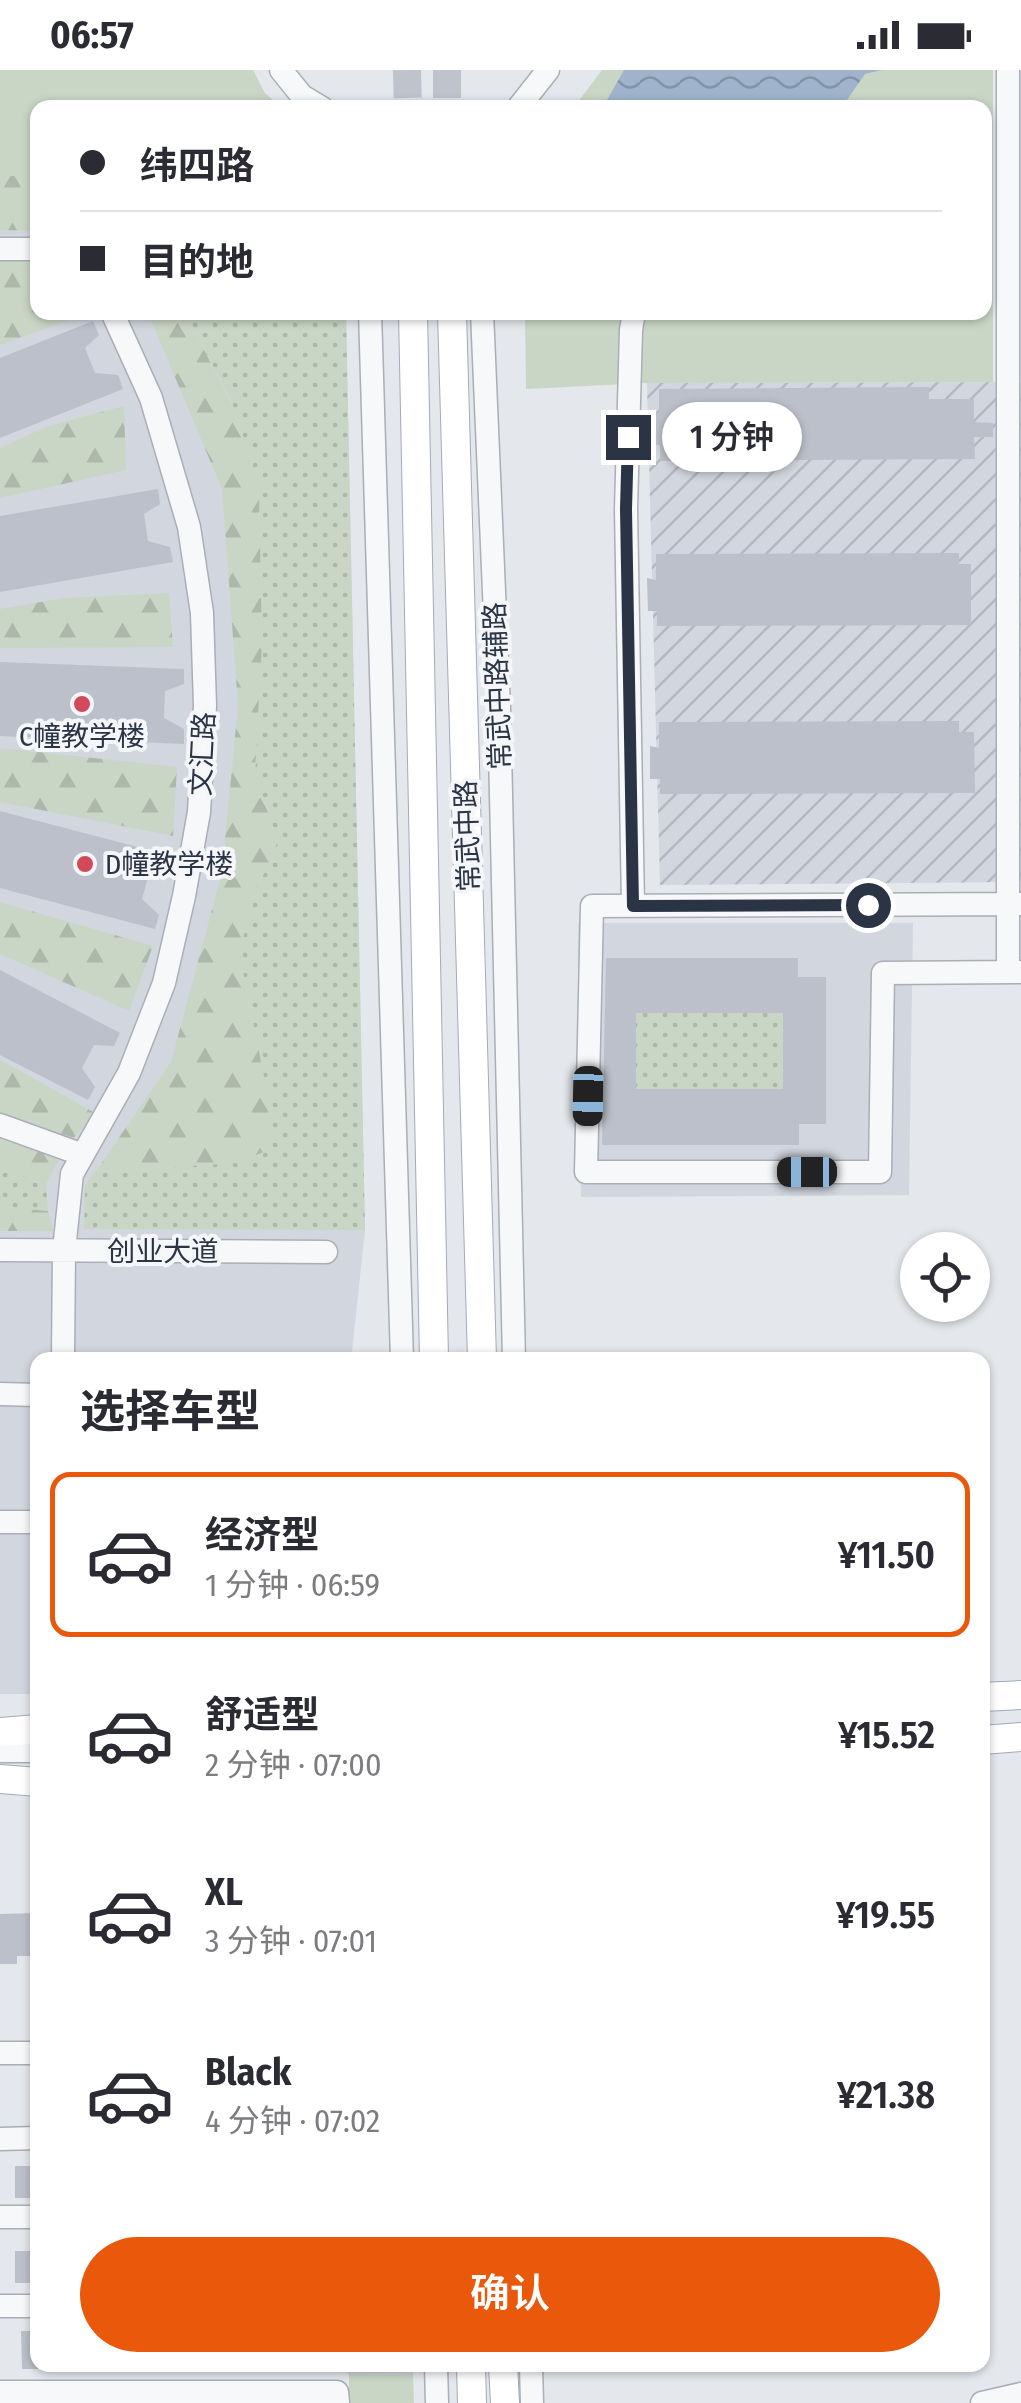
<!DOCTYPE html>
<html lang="zh">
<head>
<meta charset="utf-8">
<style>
  :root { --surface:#fff; --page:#f7f7f7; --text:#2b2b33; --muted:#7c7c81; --line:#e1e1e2; --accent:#ea580c }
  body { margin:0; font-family:"Fira Sans Condensed","Noto Sans SC",sans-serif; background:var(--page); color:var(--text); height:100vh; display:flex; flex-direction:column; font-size:38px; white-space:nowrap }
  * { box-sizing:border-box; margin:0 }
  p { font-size:32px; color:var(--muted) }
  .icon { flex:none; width:55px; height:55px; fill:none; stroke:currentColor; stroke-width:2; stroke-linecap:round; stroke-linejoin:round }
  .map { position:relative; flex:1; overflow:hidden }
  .side { position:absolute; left:30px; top:1282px; width:960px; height:1020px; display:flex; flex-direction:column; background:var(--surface); border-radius:20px; box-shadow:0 2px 8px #0004 }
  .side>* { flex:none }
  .banner { position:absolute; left:30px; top:30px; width:962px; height:220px; border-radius:20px; box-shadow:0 2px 8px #0004; display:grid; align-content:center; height:220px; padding:0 50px; background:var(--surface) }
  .buttons { position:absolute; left:900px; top:1162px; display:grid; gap:20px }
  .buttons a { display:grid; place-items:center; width:90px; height:90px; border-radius:50%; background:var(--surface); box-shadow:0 2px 8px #0004; font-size:50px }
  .end { position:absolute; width:45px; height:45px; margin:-22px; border:12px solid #2b3445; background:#fff; box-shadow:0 0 0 5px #fff }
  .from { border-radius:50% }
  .bubble { position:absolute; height:70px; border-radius:35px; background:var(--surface); box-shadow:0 2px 8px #0004; font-size:32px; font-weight:600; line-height:70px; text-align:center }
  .car { position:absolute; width:30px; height:60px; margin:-30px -15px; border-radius:12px; box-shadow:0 0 8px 2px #0007; background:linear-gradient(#222 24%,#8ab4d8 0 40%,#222 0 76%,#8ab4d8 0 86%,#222 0) }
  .banner b { display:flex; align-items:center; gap:35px; height:95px; font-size:38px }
  .banner b+b { border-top:2px solid var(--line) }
  .banner i { width:25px; height:25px; background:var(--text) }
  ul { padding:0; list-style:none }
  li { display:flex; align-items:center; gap:30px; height:165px; margin:0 20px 15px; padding:0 30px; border:5px solid transparent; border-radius:20px }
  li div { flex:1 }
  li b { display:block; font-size:38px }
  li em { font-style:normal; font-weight:600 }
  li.active { border-color:var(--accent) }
  li>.icon { width:90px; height:90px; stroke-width:1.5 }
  h2 { padding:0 50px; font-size:45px; line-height:120px }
  .button { display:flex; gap:20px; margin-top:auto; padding:20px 50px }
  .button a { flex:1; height:115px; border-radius:60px; background:var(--accent); color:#fff; font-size:40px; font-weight:600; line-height:115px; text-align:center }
  .status { display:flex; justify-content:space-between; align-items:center; height:70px; padding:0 50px; background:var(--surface); direction:ltr }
  .status svg { height:28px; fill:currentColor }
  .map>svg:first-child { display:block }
  .built { fill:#d2d6de }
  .industrial { fill:url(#industrial-furrows) }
  .grass { fill:url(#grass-dots) }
  .forest { fill:url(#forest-firs) }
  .park { fill:#c9d6c5 }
  .water { fill:url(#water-waves) }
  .building { fill:#bbc0ca; fill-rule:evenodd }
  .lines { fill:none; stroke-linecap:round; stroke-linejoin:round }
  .major-tunnel { stroke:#bfc3cb; stroke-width:28; stroke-dasharray:28 14; stroke-linecap:butt }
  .minor-casing { stroke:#a9aeb7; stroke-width:25 }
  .major-casing { stroke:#a3abb8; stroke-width:30 }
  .minor { stroke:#f7f8fa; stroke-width:22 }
  .major { stroke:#fff; stroke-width:28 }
  .route { stroke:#2b3445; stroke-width:12 }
  .poi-dot { fill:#d1495b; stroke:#f4f6f9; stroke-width:4 }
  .labels { text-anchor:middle; stroke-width:8; stroke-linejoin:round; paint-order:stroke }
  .street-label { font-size:28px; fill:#2b3445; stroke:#f4f6f9 }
  .poi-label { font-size:28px; fill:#2b3445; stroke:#f4f6f9 }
</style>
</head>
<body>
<div class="status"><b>06:57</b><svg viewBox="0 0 49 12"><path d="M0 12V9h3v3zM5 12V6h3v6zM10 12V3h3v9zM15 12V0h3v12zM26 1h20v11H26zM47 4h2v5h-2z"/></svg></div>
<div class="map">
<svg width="1021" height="2333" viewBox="0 0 1021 2333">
  <defs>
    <pattern id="industrial-furrows" width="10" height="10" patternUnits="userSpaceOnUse" patternTransform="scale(2.5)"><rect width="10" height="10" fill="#d2d6de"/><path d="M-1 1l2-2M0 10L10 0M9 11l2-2" fill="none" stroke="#b4b8c0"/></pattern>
    <pattern id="grass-dots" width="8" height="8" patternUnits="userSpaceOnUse" patternTransform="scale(2.5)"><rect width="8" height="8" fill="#c9d6c5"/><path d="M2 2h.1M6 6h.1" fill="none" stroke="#adb8ab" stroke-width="1.8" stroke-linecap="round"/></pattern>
    <pattern id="forest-firs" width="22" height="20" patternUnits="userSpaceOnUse" patternTransform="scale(2.5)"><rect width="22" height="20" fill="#c9d6c5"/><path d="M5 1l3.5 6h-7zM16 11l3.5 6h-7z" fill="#adb8ab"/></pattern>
    <pattern id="water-waves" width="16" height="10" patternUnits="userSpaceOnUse" patternTransform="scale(2.5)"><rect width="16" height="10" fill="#9fb4cc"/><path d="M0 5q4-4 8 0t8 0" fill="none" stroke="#8293a7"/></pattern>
  </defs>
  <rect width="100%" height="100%" fill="#e4e7ec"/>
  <path class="built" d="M0,106H37L38,242L346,243L365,1160L351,1290H38L37,1624H0Z
    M578,853H913L909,1125L581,1127Z
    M332,2295H413V2305L349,2304Z"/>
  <path class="industrial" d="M1021,312V812L660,815L647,313Z"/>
  <path class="grass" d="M185,243H346L365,1160L84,1159L85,1114L96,1101L237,1093L262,998L239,883L256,817L273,788L277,772L255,702L262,574L259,420L231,330Z
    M636,943H783V1019H636Z
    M0,1098L46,1114L48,1141L0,1137Z"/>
  <path class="forest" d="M0,106H37V161L0,160Z
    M0,185H37L38,242L88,243L0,275Z
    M148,243H185L233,336L259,420L262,574L255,702L277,772L273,788L256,817L239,883L272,1046L266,1081L237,1093L96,1101L171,992L222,802L238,635L222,419Z
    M124,336L126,400L0,428V378L48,356Z
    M169,523L173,577L0,578V539L64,528Z
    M0,678L177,697L173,766L0,732Z
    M0,832L153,876L129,941L0,884Z
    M0,990L10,995L95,1043L74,1068L0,1043Z
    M0,1068L60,1088L46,1114L0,1098Z
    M0,1137L48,1141L53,1161H0Z"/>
  <path class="park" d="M0,0H253L265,23L280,37L38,38L37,106H0Z
    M602,0H993V312L647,313L526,319L525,243L985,242V38L574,37Z
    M349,2304L413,2305L414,2333H349Z"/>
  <path class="water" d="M624,0H882L865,4L842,37H603Z"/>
  <path class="building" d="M93,251L99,265L85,278L95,303L118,305L123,319L0,368V288Z
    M929,317V329H974V352L993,353V367H974L975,389L660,391V375H650V342L659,344V319Z
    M158,419L160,434L144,444L148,471L170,477L173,492L0,522V446Z
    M959,483V494H971V555L657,556V541H648L647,508L656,510V484Z
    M0,592L184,599V614L165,621L164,648L184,659V674L0,666Z
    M959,651V662H974L975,723L660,724V709H650V676L659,678V652Z
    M0,741L172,786L168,801L149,803L142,829L159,845L155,859L0,818Z
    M606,888H798V907H826V1054H799V1075H602ZM636,943H783V1019H636Z
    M0,900L120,963L114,976L94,975L82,998L95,1017L88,1030L0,985Z
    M34,1843V1848H38V1886H17V1894H0V1844Z
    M15,2096H38V2128H15Z
    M15,2181H38V2213H15Z
    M21,2261H38V2299H22Z"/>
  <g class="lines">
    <path class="major-tunnel" d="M407,0L408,38
      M447,0V38"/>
    <defs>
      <path id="minor" d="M281,0L302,26L322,38
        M1008,0V902
        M518,38L548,0
        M0,179H38
        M370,242L402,1290
        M482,242L499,638L514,1290
        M1021,834L592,836L586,1102H880L883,903L1021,902
        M633,836L626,439L631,260L634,242
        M0,1055L83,1085
        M0,1180L326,1182
        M63,1290L64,1180L72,1104L129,1003L164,913L184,826L199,742L205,636L202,543L189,457L151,328L112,242
        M0,1324L38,1325
        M0,1452H38
        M0,1681H38
        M0,1983H38
        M0,2069L38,2068
        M0,2147H38
        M0,2236H38
        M436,2295L437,2333
        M531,2295L532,2333
        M0,2322H337L338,2333
        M982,2333L1021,2324"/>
      <path id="major" d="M413,242L434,1290
        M452,242L482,1290
        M982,1627L1021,1625
        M0,1662L38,1659
        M982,1670L1021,1667
        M0,1709L38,1712
        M471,2295L472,2333
        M503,2295L505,2333"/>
    </defs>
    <use href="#minor" class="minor-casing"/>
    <use href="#major" class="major-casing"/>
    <use href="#minor" class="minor"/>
    <use href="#major" class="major"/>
  </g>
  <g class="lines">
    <path class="route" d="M628,367L626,439L633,836L868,835"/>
  </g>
  <g class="poi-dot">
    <circle cx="82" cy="634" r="10"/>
    <circle cx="85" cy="794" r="10"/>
  </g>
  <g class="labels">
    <g class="street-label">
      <text transform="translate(497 616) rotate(-92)" y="10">常武中路辅路</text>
      <text transform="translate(202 684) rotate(-87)" y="10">文汇路</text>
      <text transform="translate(467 766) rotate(-92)" y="10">常武中路</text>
      <text x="163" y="1191">创业大道</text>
    </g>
    <g class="poi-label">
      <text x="82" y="676">C幢教学楼</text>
      <text x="105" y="804" text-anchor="start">D幢教学楼</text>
    </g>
  </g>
</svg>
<div class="buttons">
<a><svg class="icon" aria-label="locate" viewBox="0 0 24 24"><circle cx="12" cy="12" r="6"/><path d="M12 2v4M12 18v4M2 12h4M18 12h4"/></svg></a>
</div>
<i class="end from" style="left:868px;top:835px"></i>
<i class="end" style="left:628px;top:367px"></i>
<div class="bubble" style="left:662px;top:332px;width:140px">1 分钟</div>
<i class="car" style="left:588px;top:1026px;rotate:181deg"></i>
<i class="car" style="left:807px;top:1102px;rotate:270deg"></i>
<div class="banner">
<b><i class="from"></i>纬四路</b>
<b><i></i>目的地</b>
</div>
<section class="side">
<h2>选择车型</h2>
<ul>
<li class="active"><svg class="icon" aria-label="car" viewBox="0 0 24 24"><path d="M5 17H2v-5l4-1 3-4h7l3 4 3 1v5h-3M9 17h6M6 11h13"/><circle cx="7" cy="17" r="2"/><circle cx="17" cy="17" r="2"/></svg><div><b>经济型</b><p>1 分钟 · 06:59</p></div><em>¥11.50</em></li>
<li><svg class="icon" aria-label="car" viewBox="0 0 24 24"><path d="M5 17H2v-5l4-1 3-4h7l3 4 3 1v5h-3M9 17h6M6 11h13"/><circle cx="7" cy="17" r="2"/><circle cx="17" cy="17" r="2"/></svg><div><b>舒适型</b><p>2 分钟 · 07:00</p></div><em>¥15.52</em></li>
<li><svg class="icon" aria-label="car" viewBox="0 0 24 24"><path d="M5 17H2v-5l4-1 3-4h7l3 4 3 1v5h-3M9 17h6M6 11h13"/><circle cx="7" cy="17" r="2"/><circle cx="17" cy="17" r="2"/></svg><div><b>XL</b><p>3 分钟 · 07:01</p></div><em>¥19.55</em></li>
<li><svg class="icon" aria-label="car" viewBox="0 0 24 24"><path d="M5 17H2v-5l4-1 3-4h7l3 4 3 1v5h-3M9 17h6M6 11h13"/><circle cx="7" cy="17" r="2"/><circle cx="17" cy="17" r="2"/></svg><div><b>Black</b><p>4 分钟 · 07:02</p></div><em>¥21.38</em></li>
</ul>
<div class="button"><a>确认</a></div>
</section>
</div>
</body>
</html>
